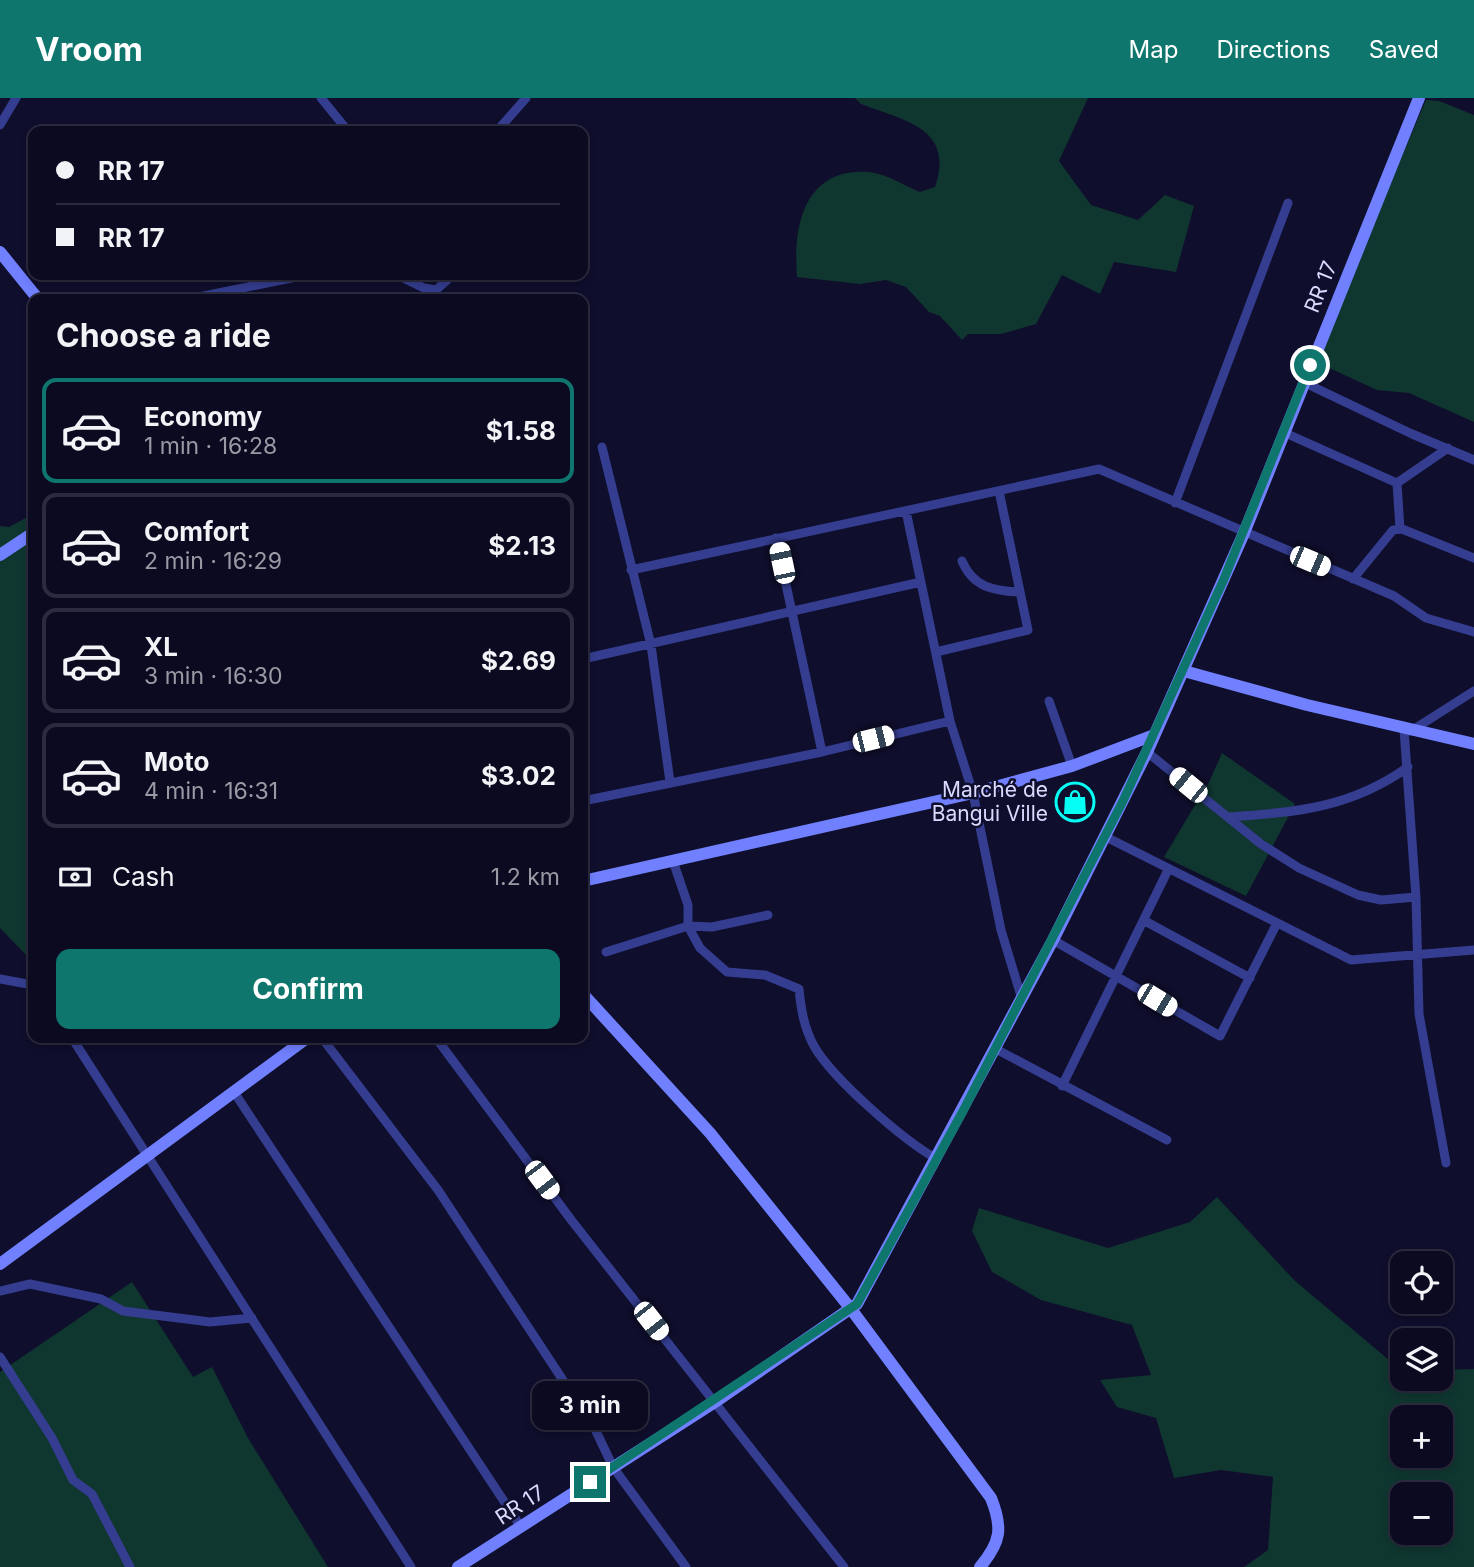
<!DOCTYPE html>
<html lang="en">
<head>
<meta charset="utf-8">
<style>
  :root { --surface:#0b0a21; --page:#14132a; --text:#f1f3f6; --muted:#9a9aa5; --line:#2b2b3f; --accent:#0f766e }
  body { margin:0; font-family:Inter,sans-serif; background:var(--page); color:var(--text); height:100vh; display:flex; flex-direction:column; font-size:26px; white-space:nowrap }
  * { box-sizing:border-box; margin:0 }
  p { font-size:23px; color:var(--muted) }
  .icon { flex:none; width:38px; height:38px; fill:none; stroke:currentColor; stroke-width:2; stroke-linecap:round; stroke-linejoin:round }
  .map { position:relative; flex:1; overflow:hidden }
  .details { position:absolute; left:28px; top:196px; width:560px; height:749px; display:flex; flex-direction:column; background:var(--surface); border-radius:14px; box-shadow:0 4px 10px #0003,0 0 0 2px var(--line) }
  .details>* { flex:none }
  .hud { position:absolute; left:28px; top:28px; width:560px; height:154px; border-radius:14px; box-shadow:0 4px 10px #0003,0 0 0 2px var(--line); display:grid; align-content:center; height:154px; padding:0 28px; background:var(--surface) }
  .tools { position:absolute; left:1390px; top:1153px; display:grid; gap:14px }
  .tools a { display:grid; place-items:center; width:63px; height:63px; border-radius:14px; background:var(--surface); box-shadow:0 4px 10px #0003,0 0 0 2px var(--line); font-size:35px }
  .end { position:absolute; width:32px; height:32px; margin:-16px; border:9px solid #0f766e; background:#fff; box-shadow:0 0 0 4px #fff }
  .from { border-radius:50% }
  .bubble { position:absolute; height:49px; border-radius:14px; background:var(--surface); box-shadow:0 4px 10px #0003,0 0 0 2px var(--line); font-size:23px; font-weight:700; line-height:49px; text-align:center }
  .car { position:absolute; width:21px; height:42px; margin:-21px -10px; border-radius:9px; box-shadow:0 0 5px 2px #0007; background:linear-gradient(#fff 24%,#345 0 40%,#fff 0 76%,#345 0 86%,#fff 0) }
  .hud b { display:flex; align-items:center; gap:24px; height:66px; font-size:26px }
  .hud b+b { border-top:2px solid var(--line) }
  .hud i { width:18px; height:18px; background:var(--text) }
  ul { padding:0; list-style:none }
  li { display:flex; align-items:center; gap:21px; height:105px; margin:0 14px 10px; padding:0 14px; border:4px solid var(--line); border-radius:14px }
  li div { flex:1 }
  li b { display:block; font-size:26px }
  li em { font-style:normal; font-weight:700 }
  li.selected { border-color:var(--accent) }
  li>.icon { width:63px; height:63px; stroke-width:1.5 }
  h2 { padding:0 28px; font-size:32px; line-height:84px }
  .pay { display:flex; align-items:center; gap:18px; height:77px; padding:0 28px; font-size:26px }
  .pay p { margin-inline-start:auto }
  .primary-button { display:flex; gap:14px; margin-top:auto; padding:14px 28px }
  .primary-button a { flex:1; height:80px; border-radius:14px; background:var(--accent); color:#fff; font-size:28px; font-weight:700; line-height:80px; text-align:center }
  header { display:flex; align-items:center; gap:42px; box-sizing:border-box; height:98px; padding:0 35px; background:var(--accent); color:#fff }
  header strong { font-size:33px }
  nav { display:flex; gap:38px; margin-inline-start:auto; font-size:24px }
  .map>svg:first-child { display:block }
  .green { fill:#103630; fill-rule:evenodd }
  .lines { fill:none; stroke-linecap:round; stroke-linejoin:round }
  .street { stroke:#343d8f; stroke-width:9 }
  .secondary { stroke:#7080ff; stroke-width:12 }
  .route { stroke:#0f766e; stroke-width:9 }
  .labels { text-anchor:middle; stroke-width:5; stroke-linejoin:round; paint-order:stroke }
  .street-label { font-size:21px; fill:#d9daff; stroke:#0f0e2c }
  .poi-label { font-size:21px; fill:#d9daff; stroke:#0f0e2c; text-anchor:end }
</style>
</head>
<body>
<header>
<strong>Vroom</strong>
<nav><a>Map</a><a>Directions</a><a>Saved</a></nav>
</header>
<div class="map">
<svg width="1474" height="1469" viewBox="0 0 1474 1469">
  <rect width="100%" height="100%" fill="#0f0e2c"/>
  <path class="green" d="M855,0H1088L1059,63L1091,107L1138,122L1165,97L1194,108L1176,174L1114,164L1100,196L1062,177L1036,226L1001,236H968L962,242L940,218L929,214L906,189L886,182L860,186L797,179C793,128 804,70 868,74C885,75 905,88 920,94L935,89C955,30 905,23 861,6Z
    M1426,2L1439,3L1474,17V324L1409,295L1377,292L1314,263Z
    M33,416V859L26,857L0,830V428L9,429Z
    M1222,655L1295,706L1246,798L1164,759L1210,682Z
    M1217,1099L1294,1182L1402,1273V1281H1440V1272L1474,1271V1469H1244L1268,1452L1273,1379L1221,1372L1174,1380L1156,1320L1117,1309L1100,1282L1151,1277L1132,1227L1041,1202L992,1174L972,1133L979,1110L1108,1150L1190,1124ZM1402,1320H1440V1358H1402ZM1402,1396H1440V1435H1402Z
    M132,1184L193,1279L212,1269L248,1340L328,1469H0V1274Z"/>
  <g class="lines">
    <path class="street" d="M321,0L348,33
      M0,27L16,0
      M497,33L526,0
      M397,177L424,190L436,192L453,177
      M189,201L306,177
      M1303,284L1412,336L1474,362
      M1283,334L1397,385
      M602,349L651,547L670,684
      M1397,385L1448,350
      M1397,385L1400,431
      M1175,405L1288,105
      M906,413L950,623L973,695L1001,832L1021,898
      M776,440L822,654
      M962,463C973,489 993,493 1020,494
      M631,472L1099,371L1394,498L1426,520L1474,534
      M1353,481L1393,432L1402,431L1474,460
      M936,554L1028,532L999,393
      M583,561L921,484
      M1049,603L1072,668
      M1404,631L1416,799L1419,916L1446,1065
      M1411,633L1474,593
      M1147,654L1261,746L1299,770L1358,797L1381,802L1416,799
      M583,703L822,654L950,623
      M1229,719C1297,714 1351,710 1408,669
      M1106,739L1351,862L1474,852
      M673,763L688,807V828L700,850L727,874L765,877L799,891C801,911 804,930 814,948C832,980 904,1043 937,1061
      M1145,823L1250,880
      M1053,842L1220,938L1276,827
      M606,854L688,828L712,829L768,817
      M0,881L33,887
      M72,940L411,1469
      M322,940L438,1092L595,1331L613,1369L686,1469
      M436,940L572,1123L844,1469
      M994,950L1167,1042
      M1062,988L1168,772
      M234,994L521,1429
      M0,1193L30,1186L101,1201L123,1213L210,1224L252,1220
      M0,1259L52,1340L73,1382L92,1396L130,1469"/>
    <path class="secondary" d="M0,154L38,201
      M0,457L33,435
      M1184,573L1307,607L1474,646
      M583,783L973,695L1072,668L1154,637
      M583,896L710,1035L851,1211L991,1400C1003,1430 1001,1444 980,1469
      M0,1166L307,940
      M458,1469L715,1304L857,1206L1053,842L1147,654L1244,435L1419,0"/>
  </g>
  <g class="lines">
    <path class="route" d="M590,1384L857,1206L963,1013L1123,703L1224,481L1310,267"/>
  </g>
  <defs>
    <symbol id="shop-ring" viewBox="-11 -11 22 22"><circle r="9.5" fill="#0f0e2c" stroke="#05fff5" stroke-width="1.5"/><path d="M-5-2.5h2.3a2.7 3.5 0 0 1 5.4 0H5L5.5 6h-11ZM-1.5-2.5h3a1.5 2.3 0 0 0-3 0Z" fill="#05fff5"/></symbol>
  </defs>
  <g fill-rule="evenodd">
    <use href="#shop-ring" x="1053" y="682" width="44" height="44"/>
  </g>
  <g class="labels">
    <g class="street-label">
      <text transform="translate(1321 189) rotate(-68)" y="7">RR 17</text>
      <text transform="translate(520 1407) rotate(-33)" y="7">RR 17</text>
    </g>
    <g class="poi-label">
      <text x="1048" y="699">Marché de<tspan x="1048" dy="24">Bangui Ville</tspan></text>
    </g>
  </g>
</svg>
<div class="tools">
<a><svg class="icon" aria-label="locate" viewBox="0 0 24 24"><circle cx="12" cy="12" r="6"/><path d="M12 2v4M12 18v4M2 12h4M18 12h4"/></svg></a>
<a><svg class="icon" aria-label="layers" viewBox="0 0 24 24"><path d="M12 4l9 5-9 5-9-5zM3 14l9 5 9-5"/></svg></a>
<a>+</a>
<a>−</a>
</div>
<i class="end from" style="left:1310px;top:267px"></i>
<i class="end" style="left:590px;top:1384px"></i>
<div class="bubble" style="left:532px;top:1283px;width:116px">3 min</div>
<i class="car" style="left:1310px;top:463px;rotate:113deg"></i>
<i class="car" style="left:782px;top:465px;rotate:348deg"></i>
<i class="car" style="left:873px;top:641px;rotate:76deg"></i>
<i class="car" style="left:1188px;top:687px;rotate:309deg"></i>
<i class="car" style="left:1157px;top:902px;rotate:121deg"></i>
<i class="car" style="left:542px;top:1082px;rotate:143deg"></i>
<i class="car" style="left:651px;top:1223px;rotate:142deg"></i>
<div class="hud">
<b><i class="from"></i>RR 17</b>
<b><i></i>RR 17</b>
</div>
<section class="details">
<h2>Choose a ride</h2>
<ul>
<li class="selected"><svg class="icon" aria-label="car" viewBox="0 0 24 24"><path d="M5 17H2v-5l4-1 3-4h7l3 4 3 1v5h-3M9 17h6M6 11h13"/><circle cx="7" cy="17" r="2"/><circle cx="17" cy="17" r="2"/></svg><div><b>Economy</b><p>1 min · 16:28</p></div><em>$1.58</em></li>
<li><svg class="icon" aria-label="car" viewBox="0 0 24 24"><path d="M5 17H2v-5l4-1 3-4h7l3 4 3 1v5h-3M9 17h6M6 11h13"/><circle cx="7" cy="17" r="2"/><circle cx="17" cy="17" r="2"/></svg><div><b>Comfort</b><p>2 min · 16:29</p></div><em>$2.13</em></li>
<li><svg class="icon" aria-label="car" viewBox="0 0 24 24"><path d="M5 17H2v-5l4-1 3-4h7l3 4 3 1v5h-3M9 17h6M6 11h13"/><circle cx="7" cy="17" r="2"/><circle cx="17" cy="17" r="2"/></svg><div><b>XL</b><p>3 min · 16:30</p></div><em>$2.69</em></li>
<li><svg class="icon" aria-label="car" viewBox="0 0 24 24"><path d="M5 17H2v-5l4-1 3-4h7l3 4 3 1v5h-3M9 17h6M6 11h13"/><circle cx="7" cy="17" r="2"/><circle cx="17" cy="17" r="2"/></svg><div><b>Moto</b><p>4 min · 16:31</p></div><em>$3.02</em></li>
</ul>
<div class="pay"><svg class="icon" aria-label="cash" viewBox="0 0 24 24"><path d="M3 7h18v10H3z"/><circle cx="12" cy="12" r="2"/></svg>Cash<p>1.2 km</p></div>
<div class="primary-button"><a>Confirm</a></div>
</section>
</div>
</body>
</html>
